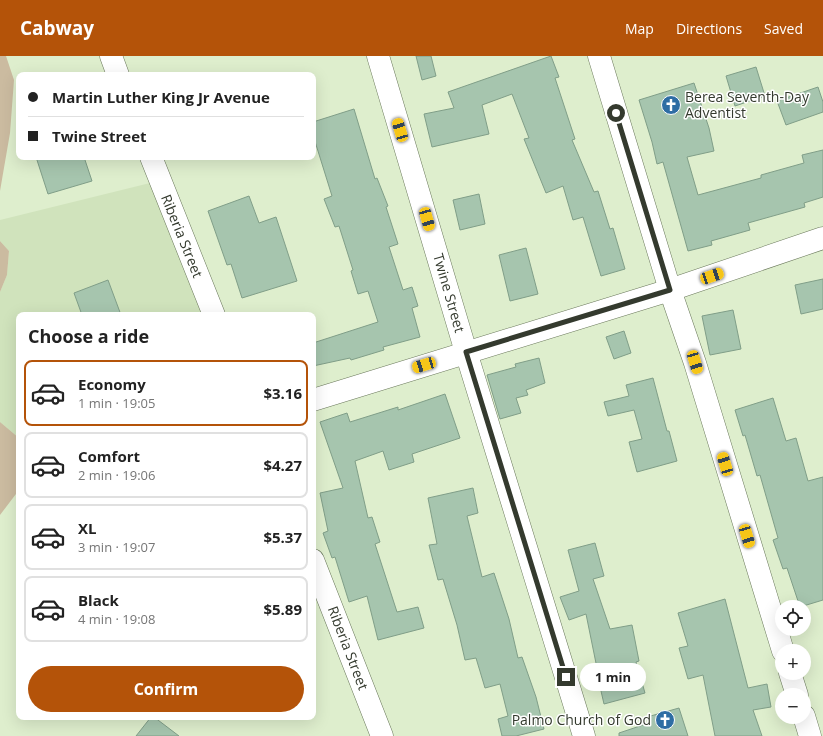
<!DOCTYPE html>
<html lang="en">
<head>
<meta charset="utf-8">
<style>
  :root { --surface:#fff; --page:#f6f6f6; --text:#222; --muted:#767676; --line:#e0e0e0; --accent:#b45309 }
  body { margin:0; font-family:"Open Sans",sans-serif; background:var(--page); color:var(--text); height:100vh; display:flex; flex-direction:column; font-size:15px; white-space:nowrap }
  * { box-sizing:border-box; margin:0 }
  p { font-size:13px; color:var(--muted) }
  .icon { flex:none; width:22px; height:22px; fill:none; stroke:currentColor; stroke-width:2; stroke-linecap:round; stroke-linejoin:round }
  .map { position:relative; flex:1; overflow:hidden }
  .drawer { position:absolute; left:16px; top:256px; width:300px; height:408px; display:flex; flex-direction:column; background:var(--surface); border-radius:8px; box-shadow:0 4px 16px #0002 }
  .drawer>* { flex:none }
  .hud { position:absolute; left:16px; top:16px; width:300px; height:88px; border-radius:8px; box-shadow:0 4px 16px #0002; display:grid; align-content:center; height:88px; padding:0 12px; background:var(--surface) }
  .buttons { position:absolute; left:775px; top:544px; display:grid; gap:8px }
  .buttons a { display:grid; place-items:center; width:36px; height:36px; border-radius:50%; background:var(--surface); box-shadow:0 4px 16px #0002; font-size:20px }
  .end { position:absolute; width:18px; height:18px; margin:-9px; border:5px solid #343a2e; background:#fff; box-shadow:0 0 0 2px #fff }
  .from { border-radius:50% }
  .bubble { position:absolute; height:28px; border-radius:14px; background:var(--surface); box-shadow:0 4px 16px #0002; font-size:13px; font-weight:700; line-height:28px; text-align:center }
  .car { position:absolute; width:12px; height:24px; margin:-12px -6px; border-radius:5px; box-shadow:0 0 3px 1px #0007; background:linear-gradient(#f5c518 24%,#345 0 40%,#f5c518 0 76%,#345 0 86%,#f5c518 0) }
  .hud b { display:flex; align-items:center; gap:14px; height:38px; font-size:15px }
  .hud b+b { border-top:1px solid var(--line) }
  .hud i { width:10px; height:10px; background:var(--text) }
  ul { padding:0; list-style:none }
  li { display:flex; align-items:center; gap:12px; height:66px; margin:0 8px 6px; padding:0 4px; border:2px solid var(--line); border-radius:8px }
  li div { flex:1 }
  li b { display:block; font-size:15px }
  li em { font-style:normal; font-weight:700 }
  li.selected { border-color:var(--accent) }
  li>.icon { width:36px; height:36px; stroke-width:1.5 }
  h2 { padding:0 12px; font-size:18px; line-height:48px }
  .action { display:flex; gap:8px; margin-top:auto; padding:8px 12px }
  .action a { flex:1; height:46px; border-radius:24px; background:var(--accent); color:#fff; font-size:16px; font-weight:700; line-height:46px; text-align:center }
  header { display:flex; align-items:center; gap:24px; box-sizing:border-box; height:56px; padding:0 20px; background:var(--accent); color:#fff }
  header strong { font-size:19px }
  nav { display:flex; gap:22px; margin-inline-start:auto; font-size:14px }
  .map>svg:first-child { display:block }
  .built { fill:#d0e3bc }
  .green { fill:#cbbba0 }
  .building { fill:#a6c5ae; stroke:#809e88 }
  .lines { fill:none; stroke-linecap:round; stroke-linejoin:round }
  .minor-casing { stroke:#6a785b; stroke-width:23 }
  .tertiary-casing { stroke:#6a785b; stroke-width:23 }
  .minor { stroke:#fff; stroke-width:22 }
  .tertiary { stroke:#fff; stroke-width:22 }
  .route { stroke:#343a2e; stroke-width:5 }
  .labels { text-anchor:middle; stroke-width:3; stroke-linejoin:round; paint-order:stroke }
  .poi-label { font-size:14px; fill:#343a2e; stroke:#fff; text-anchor:start }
  .street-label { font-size:14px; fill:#343a2e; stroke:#fff }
</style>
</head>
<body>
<header>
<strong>Cabway</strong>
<nav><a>Map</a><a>Directions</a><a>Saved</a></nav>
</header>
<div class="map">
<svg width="823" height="680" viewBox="0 0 823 680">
  <rect width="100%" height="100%" fill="#deeecd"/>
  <path class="built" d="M150,127L204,259H19V382L0,366V236L7,219L9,195L0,185V164Z"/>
  <path class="green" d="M0,0H6L14,24L10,77L0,135Z
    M0,185L9,195L7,219L0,236Z
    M0,366L19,382V434L0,459Z"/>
  <path class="building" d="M416,0H431L436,20L422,24Z
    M551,0L559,21L555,22L575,83L572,84L594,136L598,135L610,173L613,172L625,213L601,220L583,161L573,164L563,130L546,137L524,83L529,82L512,38L482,49L489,78L432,91L424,58L454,52L448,36Z
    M756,11L765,40L735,50L726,20Z
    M694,27L709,72L714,95L687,101L698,139L761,122V119L804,107L802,99L823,94V141L804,147L805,151L748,167L750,174L711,185L712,189L688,195L663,106L657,108L652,86L639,44Z
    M818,31L823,46V56L786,69L777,45Z
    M354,53L375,123L377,122L388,150L386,151L398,188L389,191L403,234L412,231L418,250L412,252L420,281L383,291L384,294L351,304L350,302L313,310V287L378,266L368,235L358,238L351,215L353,214L339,170L335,171L324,143L332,140L313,79V66Z
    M36,101H84L92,125L48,138Z
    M479,138L485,168L460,174L453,144Z
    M249,140L259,167L276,161L297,225L242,242L231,208L227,209L208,155Z
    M526,192L538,238L510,245L499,199Z
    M823,223V253L801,258L795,229Z
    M108,224L121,259H82L74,237Z
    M733,254L741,293L710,299L702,260Z
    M624,275L631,297L614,303L606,281Z
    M539,302L545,327L526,334L528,339L516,342L521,357L500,363L487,319L516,311L515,308Z
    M653,322L667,375H669L677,405L637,416L629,386L642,383L634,354L608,360L604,346L629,340L626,329Z
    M445,338L460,382L412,398L414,406L389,414L383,395L355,405L368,462L372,461L380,486L375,488L397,556L418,551L424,572L378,584L367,540L349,546L335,501L332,502L323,477L328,475L320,437L343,432L320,366L347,357L350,366L398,351V354Z
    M773,342L786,385L796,382L808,425L823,421V544L800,551L787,512L783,513L773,484L778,482L760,419L757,420L745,379L743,380L735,354Z
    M473,432L478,457L467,460L482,521L494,517L509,563L518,602L522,601L536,641L544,673L516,680H502L498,663L508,660L500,628L485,632L476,602L465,604L457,569L443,523L438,524L429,489L437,488L428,442Z
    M595,487L604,520L593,523L610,573L632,569L639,605L636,606L645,637L604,648L598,622H599L586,558L569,564L560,541L579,535L568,494Z
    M725,543L748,632L767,628L771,651L753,654L762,680H715L703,619L688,623L679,592L688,590L678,557Z
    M679,652L688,680H619V677L649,667L647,661Z
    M151,661H154L179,680H136Z"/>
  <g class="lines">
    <defs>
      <path id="minor" d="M378,0L466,296L584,680
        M670,234L695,307L783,595
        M313,504L382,680
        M790,617L797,639
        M804,660L810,680"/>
      <path id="tertiary" d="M111,0L118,19
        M599,0L670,234
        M151,101L214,259
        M313,344L670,234L823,182"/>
    </defs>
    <use href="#minor" class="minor-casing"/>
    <use href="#tertiary" class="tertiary-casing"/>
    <use href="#minor" class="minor"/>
    <use href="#tertiary" class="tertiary"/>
  </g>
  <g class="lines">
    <path class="route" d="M566,621L466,296L670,234L616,57"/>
  </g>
  <defs>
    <symbol id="church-disc" viewBox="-11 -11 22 22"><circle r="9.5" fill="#2e6da4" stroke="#fff"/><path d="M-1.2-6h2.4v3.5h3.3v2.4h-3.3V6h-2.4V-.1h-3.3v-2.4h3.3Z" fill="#fff"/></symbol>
  </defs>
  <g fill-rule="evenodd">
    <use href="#church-disc" x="660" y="38" width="22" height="22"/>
    <use href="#church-disc" x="654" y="653" width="22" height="22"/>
  </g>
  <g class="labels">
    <g class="poi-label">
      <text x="685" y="46">Berea Seventh-Day<tspan x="685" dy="16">Adventist</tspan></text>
      <text x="651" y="669" text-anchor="end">Palmo Church of God</text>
    </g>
    <g class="street-label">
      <text transform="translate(182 180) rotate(68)" y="5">Riberia Street</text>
      <text transform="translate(449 237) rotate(74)" y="5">Twine Street</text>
      <text transform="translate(348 592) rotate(69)" y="5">Riberia Street</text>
    </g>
  </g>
</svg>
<div class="buttons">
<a><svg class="icon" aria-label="locate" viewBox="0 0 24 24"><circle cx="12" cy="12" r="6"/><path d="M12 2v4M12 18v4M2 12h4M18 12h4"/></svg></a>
<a>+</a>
<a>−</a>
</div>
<i class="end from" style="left:616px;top:57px"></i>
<i class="end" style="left:566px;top:621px"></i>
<div class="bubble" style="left:580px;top:607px;width:66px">1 min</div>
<i class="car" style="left:400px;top:74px;rotate:343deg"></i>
<i class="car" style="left:427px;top:163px;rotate:164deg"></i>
<i class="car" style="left:712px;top:220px;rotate:71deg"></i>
<i class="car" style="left:695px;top:306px;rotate:163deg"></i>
<i class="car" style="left:424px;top:309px;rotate:253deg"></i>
<i class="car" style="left:725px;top:408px;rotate:343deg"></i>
<i class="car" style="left:747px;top:480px;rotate:163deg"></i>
<div class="hud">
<b><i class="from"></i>Martin Luther King Jr Avenue</b>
<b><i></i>Twine Street</b>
</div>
<section class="drawer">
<h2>Choose a ride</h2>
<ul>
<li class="selected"><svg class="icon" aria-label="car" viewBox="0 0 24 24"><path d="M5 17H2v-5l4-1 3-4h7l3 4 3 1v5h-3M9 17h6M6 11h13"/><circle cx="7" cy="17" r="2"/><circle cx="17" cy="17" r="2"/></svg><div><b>Economy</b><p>1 min · 19:05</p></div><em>$3.16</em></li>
<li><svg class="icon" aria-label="car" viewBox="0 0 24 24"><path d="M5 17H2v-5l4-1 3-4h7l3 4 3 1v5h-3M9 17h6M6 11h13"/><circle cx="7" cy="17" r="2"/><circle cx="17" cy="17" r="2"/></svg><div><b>Comfort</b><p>2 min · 19:06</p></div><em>$4.27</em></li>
<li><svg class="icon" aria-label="car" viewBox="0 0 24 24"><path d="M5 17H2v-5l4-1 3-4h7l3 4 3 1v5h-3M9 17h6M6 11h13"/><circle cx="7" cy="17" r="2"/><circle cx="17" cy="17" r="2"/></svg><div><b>XL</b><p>3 min · 19:07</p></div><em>$5.37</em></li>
<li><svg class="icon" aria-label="car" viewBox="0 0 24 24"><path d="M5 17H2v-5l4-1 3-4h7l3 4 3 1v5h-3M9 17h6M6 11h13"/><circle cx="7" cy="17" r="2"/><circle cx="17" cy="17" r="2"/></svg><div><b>Black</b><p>4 min · 19:08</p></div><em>$5.89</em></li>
</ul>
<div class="action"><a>Confirm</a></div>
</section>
</div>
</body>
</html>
